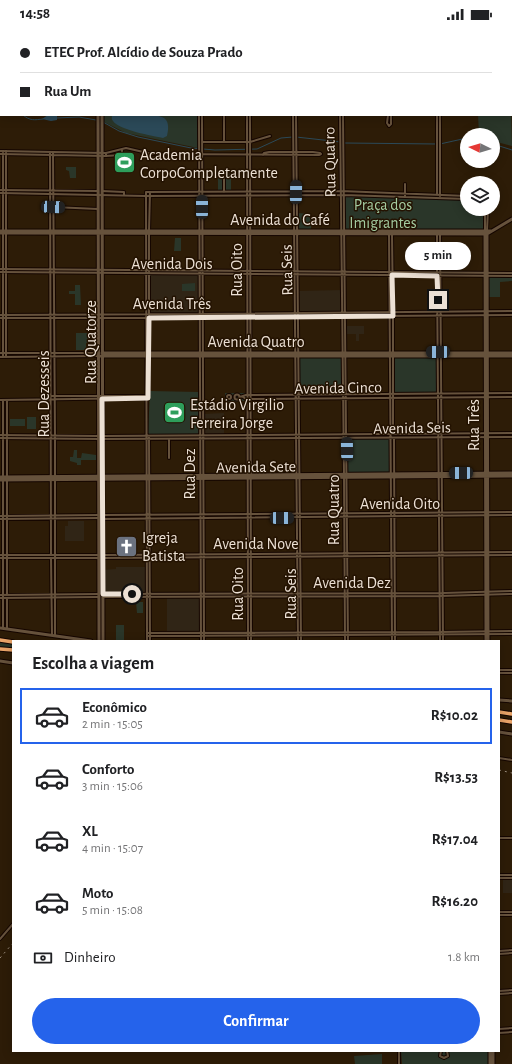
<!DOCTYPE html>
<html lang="pt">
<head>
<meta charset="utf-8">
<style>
  :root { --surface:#fff; --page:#f6f6f6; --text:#202124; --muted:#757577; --line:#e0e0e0; --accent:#2563eb }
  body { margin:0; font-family:"Alegreya Sans",sans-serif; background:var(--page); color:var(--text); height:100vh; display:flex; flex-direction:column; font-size:15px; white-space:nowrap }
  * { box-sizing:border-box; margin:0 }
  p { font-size:13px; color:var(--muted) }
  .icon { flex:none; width:22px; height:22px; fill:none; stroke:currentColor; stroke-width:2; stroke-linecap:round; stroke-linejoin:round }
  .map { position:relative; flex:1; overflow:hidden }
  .side { position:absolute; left:12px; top:612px; width:488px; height:412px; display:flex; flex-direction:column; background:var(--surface); border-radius:0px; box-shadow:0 2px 10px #0003 }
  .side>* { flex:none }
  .guide { position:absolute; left:0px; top:0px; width:512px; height:88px; box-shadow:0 2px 10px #0003; display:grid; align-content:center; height:88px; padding:0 20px; background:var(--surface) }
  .needle { width:26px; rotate:275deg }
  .buttons { position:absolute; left:460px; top:100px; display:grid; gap:8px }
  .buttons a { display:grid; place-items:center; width:40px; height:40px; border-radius:50%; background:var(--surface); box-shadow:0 2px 10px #0003; font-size:20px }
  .end { position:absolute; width:18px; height:18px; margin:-9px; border:5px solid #ece0d4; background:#111; box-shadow:0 0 0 2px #111 }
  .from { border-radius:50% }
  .bubble { position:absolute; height:28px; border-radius:14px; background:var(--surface); box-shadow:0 2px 10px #0003; font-size:13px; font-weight:600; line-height:28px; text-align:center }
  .car { position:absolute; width:12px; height:24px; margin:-12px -6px; border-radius:5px; box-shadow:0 0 3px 1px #0007; background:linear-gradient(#222 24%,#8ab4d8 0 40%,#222 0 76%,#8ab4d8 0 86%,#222 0) }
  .guide b { display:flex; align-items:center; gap:14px; height:38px; font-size:15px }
  .guide b+b { border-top:1px solid var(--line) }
  .guide i { width:10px; height:10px; background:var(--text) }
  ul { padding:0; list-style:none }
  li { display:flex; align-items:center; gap:12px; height:56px; margin:0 8px 6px; padding:0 12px; border:2px solid transparent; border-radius:0px }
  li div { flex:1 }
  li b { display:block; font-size:15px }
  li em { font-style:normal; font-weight:600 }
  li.active { border-color:var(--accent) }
  li>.icon { width:36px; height:36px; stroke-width:1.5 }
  h2 { padding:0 20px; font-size:18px; line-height:48px }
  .pay { display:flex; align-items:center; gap:10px; height:44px; padding:0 20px; font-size:15px }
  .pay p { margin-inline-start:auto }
  .primary-button { display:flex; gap:8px; margin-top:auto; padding:8px 20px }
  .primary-button a { flex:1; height:46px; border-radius:24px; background:var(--accent); color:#fff; font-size:16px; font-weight:600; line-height:46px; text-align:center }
  .status { display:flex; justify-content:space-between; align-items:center; height:28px; padding:0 20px; background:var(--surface); direction:ltr }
  .status svg { height:11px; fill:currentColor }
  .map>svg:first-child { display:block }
  .education { fill:#302516 }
  .green { fill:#2a3629 }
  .water { fill:#2b4958 }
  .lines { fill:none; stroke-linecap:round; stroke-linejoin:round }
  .stream { stroke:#2b4958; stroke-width:1 }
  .street-casing { stroke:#150600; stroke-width:4 }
  .secondary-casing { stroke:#150600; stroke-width:5 }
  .highway-casing { stroke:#150600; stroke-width:5.5 }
  .street { stroke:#66523c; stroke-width:2 }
  .secondary { stroke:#66523c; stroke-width:3 }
  .highway { stroke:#eaa468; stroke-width:3.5 }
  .rail { stroke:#988a7a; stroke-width:1; stroke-dasharray:2 4; stroke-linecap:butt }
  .route { stroke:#ece0d4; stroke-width:5 }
  .labels { text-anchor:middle; stroke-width:3; stroke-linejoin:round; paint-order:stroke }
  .poi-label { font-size:16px; fill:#ece0d4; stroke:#231201; text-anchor:start }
  .street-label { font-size:16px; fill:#ece0d4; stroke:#231201 }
  .park-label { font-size:16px; fill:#a3cba0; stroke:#231201 }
</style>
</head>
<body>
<div class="status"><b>14:58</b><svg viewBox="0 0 49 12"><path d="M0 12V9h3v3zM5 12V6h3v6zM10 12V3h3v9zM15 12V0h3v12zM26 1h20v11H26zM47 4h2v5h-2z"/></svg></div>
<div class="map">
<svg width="512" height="1036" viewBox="0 0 512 1036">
  <rect width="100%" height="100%" fill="#2d1c07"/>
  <path class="education" d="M149,246H199L200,286L149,287Z
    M342,262V285L298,286L297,263Z
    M345,298H364V306H359V313H356V306H345Z
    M224,385V408H203V386Z
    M68,493H84V513H65V498H68Z
    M116,539H147V566H103L102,542L116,541Z
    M201,568V605H167V569Z
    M503,850H512V865H503Z"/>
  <path class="green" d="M511,76L512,118L493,113V107L479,106L478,87H511Z
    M102,87H197L198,120L126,105L102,93Z
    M66,139H76V150H70L69,143L66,142Z
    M218,146H232V149H231V164H218Z
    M345,168L467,172V181H485L484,203L345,202Z
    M297,185L311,186V204H297Z
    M175,210H181V223H174Z
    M488,248H512V253L500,254V269H488Z
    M195,255V263H182V256Z
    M75,257H80L81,277H75V266H69V263H75Z
    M76,305H96V311H89V314L86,315V322H76Z
    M298,328H343V367L299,368Z
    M393,328H438V366L393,367Z
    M150,363L199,364V406H148Z
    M225,365H245V373L225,374Z
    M27,389H36V401H27Z
    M10,391H25V398H10Z
    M346,410H391V446H347Z
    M74,422H77V430H81L82,425L96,427V432H81V437H77V435L70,433V429H73Z
    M136,574H143V585H137Z
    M116,597H124V613H116Z
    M0,614L13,616V621L0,619Z
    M401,1023H488V1036H402Z
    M382,1026V1036H355L354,1028Z"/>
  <path class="water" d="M48,87H57V92L51,93L42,91Z
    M112,87C124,87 154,84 164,90C170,94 168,103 167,108L163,110C153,108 119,102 113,93C111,91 112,89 112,87Z"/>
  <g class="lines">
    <path class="stream" d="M0,70H1
      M23,87C30,93 34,92 43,91
      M56,90L79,89L96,92
      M103,94L119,103L138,109L191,120L215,122L257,121L281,110L293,109
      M296,109L341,114
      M344,115L437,116
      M440,116L467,110
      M493,116L512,122"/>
    <defs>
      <path id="street" d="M5,0V1
        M51,0V1
        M53,0V1
        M146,0V1
        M198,0V1
        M201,0V1
        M247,0V1
        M292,0V1
        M295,0V1
        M338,0V1
        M342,0V1
        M388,0V1
        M391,0V1
        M436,0V1
        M123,1V0
        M149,1V0
        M250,1V0
        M439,1V0
        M453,1L454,0
        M199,87L201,613
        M202,87L204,613
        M247,87L248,613
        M250,87L251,613
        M293,87L298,613
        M296,87L301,613
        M340,87L344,446L345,613
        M343,87L348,613
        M388,87L387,95L389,98
        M437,87V167
        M440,87V168
        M389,98L391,96V87
        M202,114H250L270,108
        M224,114V87
        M0,123L106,125L126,120L152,126L319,127L321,126
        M50,124L51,527
        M53,124L55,407V608
        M0,126L106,128V125
        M263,127L264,125L269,124H313L320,125L321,126
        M106,128L121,127L122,125V121
        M224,147V164
        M0,162L98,163
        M102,163L124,164V167
        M0,165L146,168L344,167L467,171
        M405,169V156
        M53,179L98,181
        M485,203V181
        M487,203L488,181
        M389,205L392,613
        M392,206L393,284
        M437,206V244
        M440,206L443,613
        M0,241L512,245
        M0,244L512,248
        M437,248L440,613
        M0,287L200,286L512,283
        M393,288V406
        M0,290H146L512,287
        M0,325H99
        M0,329L99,328
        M3,329V123
        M6,329V123
        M234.5 369a2.5 2.5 0 1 1 5 0a2.5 2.5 0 1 1-5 0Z
        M227 369a2 2 0 1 1 4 0a2 2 0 1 1-4 0Z
        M51,368H146
        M240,369L246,367L512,365
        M243,369L246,371L512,369
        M0,372L148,370L149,339V203L150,164
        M3,372V600
        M7,372V566
        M0,407L99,408
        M103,408L512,405
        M0,410L99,411
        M149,410L150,613
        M394,410L395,613
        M103,411L512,409
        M169,430V411
        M103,487L512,484
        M0,488L99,487
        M0,491L99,490
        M103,491L512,487
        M0,527H99
        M103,527L512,524
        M0,530H99
        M103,530L512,527
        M51,531L52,607
        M103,566L443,565L512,563
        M0,567L99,566
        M103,569L440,568L512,566
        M0,570L99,569
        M7,601V570
        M147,605L440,604L512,603
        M147,608L512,606
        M147,613L146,164L341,163L467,168
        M499,642H512
        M499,645H512
        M499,730L512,732
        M499,810H512
        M499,847H512
        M499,850H512
        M499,884H512
        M499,887H512
        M0,911L13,896
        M499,923L512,922
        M499,926L512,925
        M499,963L512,962
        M499,966L512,965
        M499,1001L512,1000
        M499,1005L512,1004
        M441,1023L440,1028L444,1030L448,1028L447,1023
        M399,1036V1023"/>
      <path id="secondary" d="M98,0V1
        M101,0V1
        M98,87L99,613
        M102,87L103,613
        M0,203H491
        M0,205L487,206L512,191
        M485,205L486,613
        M487,205L488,613
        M102,325H512
        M101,328H512
        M0,449L512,445
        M0,452L512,448
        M0,600L91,613
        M0,633L13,635
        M499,672L512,673
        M499,704L512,706
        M490,1023V1036
        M493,1023V1036"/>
      <path id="highway" d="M0,612L13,614
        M0,621L13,622
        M499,684L512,686
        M499,692L512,694"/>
    </defs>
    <use href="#street" class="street-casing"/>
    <use href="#secondary" class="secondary-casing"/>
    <use href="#highway" class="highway-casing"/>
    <use href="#street" class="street"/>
    <use href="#secondary" class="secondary"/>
    <use href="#highway" class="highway"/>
    <path class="rail" d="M499,742L512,745
      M0,930L13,915"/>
  </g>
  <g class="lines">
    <path class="route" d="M132,566H103L102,371L148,370L149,290L393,288L392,247L437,248L438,272"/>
  </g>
  <defs>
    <symbol id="stadium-square" viewBox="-11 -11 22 22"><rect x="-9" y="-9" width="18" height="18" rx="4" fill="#2e9e5b" stroke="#231201"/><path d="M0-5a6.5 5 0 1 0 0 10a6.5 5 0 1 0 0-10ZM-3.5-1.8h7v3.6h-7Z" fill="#fff"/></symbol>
    <symbol id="church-square" viewBox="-11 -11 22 22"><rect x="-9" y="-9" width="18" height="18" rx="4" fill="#6b7280" stroke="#231201"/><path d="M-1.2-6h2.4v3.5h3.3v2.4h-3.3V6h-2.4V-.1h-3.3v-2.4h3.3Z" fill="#fff"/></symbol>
  </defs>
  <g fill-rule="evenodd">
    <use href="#stadium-square" x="112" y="122" width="25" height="25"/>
    <use href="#stadium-square" x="162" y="372" width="25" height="25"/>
    <use href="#church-square" x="114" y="506" width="25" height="25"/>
  </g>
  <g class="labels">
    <g class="poi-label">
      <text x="140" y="132">Academia<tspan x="140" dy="18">CorpoCompletamente</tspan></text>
      <text x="190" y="382">Estádio Virgilio<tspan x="190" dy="18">Ferreira Jorge</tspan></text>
      <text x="142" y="515">Igreja<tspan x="142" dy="18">Batista</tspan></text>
    </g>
    <g class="street-label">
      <text transform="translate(329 134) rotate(-91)" y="6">Rua Quatro</text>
      <text x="280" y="197">Avenida do Café</text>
      <text x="172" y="241">Avenida Dois</text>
      <text transform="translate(236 242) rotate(-90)" y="6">Rua Oito</text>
      <text transform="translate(286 242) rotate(-91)" y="6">Rua Seis</text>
      <text x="172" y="281">Avenida Três</text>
      <text x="256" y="319">Avenida Quatro</text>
      <text transform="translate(90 314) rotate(-90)" y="6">Rua Quatorze</text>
      <text transform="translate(338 359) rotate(-1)" y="6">Avenida Cinco</text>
      <text transform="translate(43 366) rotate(-90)" y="6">Rua Dezesseis</text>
      <text transform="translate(473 397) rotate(-90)" y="6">Rua Três</text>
      <text transform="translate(412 399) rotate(-1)" y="6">Avenida Seis</text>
      <text transform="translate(256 438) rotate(-1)" y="6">Avenida Sete</text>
      <text transform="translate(189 446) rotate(-90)" y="6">Rua Dez</text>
      <text x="400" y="481">Avenida Oito</text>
      <text transform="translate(333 482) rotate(-90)" y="6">Rua Quatro</text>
      <text x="256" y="521">Avenida Nove</text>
      <text x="352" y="560">Avenida Dez</text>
      <text transform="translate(237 566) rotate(-90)" y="6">Rua Oito</text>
      <text transform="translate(290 566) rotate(-90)" y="6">Rua Seis</text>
    </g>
    <g class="park-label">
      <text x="383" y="182">Praça dos<tspan x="383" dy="18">Imigrantes</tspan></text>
    </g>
  </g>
</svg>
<div class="buttons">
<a><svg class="needle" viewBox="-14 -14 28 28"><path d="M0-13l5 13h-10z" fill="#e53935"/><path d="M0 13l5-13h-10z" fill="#757577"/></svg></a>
<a><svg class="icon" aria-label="layers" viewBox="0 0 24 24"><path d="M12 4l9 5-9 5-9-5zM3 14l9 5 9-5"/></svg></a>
</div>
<i class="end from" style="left:132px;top:566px"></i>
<i class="end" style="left:438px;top:272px"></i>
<div class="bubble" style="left:405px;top:214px;width:66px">5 min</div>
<i class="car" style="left:296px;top:164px;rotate:1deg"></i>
<i class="car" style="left:53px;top:179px;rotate:93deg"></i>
<i class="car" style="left:202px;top:179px;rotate:0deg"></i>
<i class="car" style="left:438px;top:324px;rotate:270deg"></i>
<i class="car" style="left:347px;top:421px;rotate:359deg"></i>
<i class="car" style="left:461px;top:445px;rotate:269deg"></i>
<i class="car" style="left:282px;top:490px;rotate:90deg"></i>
<div class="guide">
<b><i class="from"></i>ETEC Prof. Alcídio de Souza Prado</b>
<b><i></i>Rua Um</b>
</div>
<section class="side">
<h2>Escolha a viagem</h2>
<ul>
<li class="active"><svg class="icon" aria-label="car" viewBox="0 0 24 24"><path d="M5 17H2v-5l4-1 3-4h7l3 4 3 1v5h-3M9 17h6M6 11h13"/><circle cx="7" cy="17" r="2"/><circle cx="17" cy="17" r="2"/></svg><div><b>Econômico</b><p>2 min · 15:05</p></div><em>R$10.02</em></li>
<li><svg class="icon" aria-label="car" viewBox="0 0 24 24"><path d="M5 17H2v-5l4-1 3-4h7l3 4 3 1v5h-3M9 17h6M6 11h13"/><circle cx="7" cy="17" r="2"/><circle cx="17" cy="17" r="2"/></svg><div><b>Conforto</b><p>3 min · 15:06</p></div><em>R$13.53</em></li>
<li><svg class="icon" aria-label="car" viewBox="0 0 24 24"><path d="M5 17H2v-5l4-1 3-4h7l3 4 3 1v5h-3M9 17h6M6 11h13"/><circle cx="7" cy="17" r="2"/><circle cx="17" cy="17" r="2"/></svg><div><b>XL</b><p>4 min · 15:07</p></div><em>R$17.04</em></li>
<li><svg class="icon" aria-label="car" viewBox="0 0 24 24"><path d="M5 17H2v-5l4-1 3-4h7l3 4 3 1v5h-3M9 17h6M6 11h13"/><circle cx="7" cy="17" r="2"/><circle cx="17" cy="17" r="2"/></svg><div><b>Moto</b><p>5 min · 15:08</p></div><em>R$16.20</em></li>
</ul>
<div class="pay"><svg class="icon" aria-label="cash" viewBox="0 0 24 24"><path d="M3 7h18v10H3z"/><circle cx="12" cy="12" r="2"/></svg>Dinheiro<p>1.8 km</p></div>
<div class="primary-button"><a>Confirmar</a></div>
</section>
</div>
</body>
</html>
